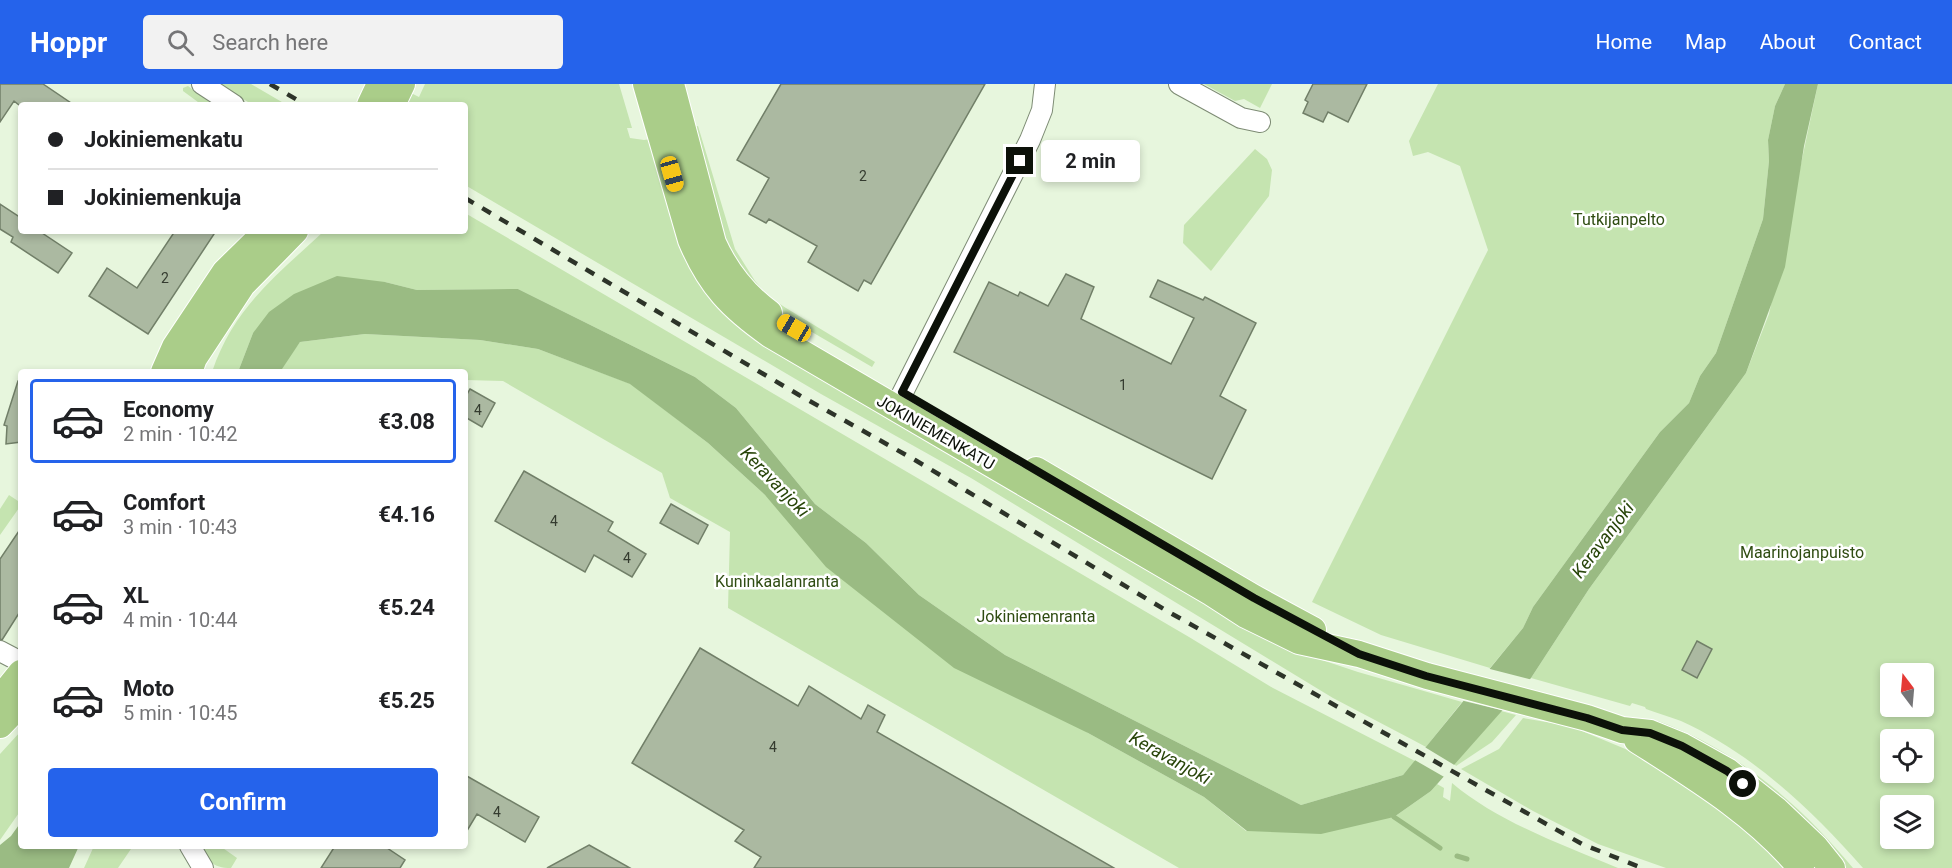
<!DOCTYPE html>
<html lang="en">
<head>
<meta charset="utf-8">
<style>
  :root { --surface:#fff; --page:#f2f2f2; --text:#202124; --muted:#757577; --line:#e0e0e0; --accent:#2563eb }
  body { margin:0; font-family:Roboto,sans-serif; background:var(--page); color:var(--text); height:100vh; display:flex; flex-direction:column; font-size:22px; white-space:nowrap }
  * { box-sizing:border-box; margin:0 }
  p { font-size:20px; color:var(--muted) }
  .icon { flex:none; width:33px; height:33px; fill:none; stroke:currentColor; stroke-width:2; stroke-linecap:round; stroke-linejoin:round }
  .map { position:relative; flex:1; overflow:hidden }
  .details { position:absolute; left:18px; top:285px; width:450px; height:480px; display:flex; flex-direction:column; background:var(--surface); border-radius:6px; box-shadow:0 3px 9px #0003 }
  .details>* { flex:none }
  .banner { position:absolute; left:18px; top:18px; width:450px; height:132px; border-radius:6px; box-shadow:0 3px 9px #0003; display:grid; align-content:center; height:132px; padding:0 30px; background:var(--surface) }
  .needle { width:39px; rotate:344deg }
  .fabs { position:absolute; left:1880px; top:579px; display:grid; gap:12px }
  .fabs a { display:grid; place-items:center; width:54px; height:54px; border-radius:6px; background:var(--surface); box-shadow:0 3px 9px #0003; font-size:30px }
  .end { position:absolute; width:27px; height:27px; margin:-14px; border:8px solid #0c1109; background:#fff; box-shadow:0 0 0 3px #fff }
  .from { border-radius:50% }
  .bubble { position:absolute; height:42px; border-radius:6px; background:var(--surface); box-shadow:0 3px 9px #0003; font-size:20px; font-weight:700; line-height:42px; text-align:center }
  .car { position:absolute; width:18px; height:36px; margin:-18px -9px; border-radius:8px; box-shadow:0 0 4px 2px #0007; background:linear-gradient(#f5c518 24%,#345 0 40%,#f5c518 0 76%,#345 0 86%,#f5c518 0) }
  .banner b { display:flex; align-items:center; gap:21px; height:57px; font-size:22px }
  .banner b+b { border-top:2px solid var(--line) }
  .banner i { width:15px; height:15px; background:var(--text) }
  ul { padding:10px 0 0; list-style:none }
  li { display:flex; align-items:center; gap:18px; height:84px; margin:0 12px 9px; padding:0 18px; border:3px solid transparent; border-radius:6px }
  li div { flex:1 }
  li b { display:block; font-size:22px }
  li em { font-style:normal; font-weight:700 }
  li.on { border-color:var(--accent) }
  li>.icon { width:54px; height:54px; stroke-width:1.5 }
  .button { display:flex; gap:12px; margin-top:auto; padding:12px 30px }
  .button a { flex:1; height:69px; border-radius:6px; background:var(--accent); color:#fff; font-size:24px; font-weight:700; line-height:69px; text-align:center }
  header { display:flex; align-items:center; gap:36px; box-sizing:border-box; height:84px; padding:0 30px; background:var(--accent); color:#fff }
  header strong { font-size:28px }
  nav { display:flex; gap:33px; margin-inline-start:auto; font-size:21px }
  .search { width:420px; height:54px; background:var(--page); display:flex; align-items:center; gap:15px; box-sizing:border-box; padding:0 21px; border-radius:6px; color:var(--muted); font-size:22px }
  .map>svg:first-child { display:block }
  .green { fill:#c5e4b0; fill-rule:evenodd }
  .water { fill:#9abb83 }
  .pier { fill:#e7f6dd }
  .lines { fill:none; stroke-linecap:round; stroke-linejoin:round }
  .stream { stroke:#9abb83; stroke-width:5 }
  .building { fill:#abb9a1; stroke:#717f68; stroke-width:1.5 }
  .minor-casing { stroke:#7d8b74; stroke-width:22 }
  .major-casing { stroke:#fff; stroke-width:28 }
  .minor { stroke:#fff; stroke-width:20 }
  .major { stroke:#aacd89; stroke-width:26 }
  .rail { stroke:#2d3429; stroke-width:4.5; stroke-dasharray:10 10; stroke-linecap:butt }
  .route { stroke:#0c1109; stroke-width:8 }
  .labels { text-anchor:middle; stroke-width:5; stroke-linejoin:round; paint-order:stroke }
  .number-label { font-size:14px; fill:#343b2f }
  .park-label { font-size:16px; fill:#2f4c12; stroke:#fff }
  .street-label { font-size:16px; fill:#0c1109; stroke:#fff }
  .water-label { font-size:18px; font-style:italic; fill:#284509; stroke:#fff }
</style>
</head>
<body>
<header>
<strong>Hoppr</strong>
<div class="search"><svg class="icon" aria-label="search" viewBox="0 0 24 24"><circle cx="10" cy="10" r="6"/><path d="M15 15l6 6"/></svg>Search here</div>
<nav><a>Home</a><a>Map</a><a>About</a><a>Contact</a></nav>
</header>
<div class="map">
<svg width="1952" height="784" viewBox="0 0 1952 784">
  <rect width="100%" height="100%" fill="#e7f6dd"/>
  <path class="green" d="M218,0H251L287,21H253Z
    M425,0H619L632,44H627L630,54L644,56L651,55L716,219L1316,574L1358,588L1462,618L1426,663L1413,656L1333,614L971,394L821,310L465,101V21H401L409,8L419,13Z
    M1204,0H1272L1260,24L1244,15L1235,17Z
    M1438,0H1785L1775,22L1768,56L1769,77L1763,135L1716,269L1700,292L1689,319L1660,348L1533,523L1523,544L1490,584L1381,551L1312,518L1488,166L1460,82L1428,68L1413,72L1409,57Z
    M1818,0H1952V784H1863C1811,725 1753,670 1681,637C1670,633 1657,629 1646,625L1645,623L1632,619L1630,622L1531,594L1589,505L1746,289L1769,230ZM1890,590H1923V622H1890ZM1890,656H1923V688H1890ZM1890,722H1923V754H1890Z
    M188,2L213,21H202L183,7V4Z
    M698,42L735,165L755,197L769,213L786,224L875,278L872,283L793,237L764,216L726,164L691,44Z
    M1255,65L1267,75L1272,86L1269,112L1211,187L1183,159L1184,141Z
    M465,129L1189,553L1273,604L1415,677L1403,691L1301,721L1005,571L919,511L866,459L815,420L736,324L695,293L518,205L417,206L385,198L253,249L238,288H212C234,223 276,192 324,147H465Z
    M365,250L480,256L538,265L631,300L708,359L765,411L1088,649L1204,713L1246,747L1394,733L1431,707L1437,700L1444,704L1443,713L1450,717L1452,699C1498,738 1563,761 1618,784H1179L728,524L730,448L670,414L662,389L503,297L465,296V288H280L282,282L300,258Z
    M9,411L18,417L19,424L0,451V425Z
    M1501,627L1516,631L1492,658L1456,682L1454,680Z
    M1523,634L1570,642L1635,669L1731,730L1786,784H1666L1598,760L1533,727L1461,685L1499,665Z
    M1658,637C1737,666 1800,720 1853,784H1844L1656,642Z
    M21,647V726L0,756V670Z
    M94,762H133L118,784H84Z
    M198,762H220L237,774L231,784C212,784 208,776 198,762Z"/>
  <path class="water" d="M1785,0H1818L1804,62L1785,183L1746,289L1589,505L1531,594L1431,707L1394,733L1321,750L1247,747L1204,713L1088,649L954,584L826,483L765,411L708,359L630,300L538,265L480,256L365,250L300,258L280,288H238L253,249L269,228L294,210L337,192L385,198L417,206L518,205L695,293L736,324L815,420L866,459L919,511L1005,571L1301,721L1403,691L1523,544L1533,523L1660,348L1689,319L1700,292L1716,269L1763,135L1769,77L1768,56L1775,22Z
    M21,738V762H79L69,784H0V761L11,752Z"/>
  <path class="pier" d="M1486,584L1533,596L1505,627L1460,616Z
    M1423,662L1456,682L1446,694L1413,675Z"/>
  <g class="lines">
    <path class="stream" d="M1391,728L1394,733L1440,764
      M1457,772L1467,775"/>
  </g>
  <path class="building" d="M0,0H43L74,21H19L14,17L0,38Z
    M781,0H985L871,200L864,196L858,207L808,178L817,162L769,135L766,139L749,130L769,94L737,76Z
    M1313,0H1367L1348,38L1328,28L1323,38L1303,29L1308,18L1305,16Z
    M0,120L21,134V147H39L72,169L58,189L11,158L13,153L0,145Z
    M175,147H216L148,250L89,212L107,184L137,204Z
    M1066,190L1094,203L1081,235L1171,280L1194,234L1150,213L1158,196L1203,216L1205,213L1256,239L1220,312L1246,326L1212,395L954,268L989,198L1018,212L1020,208L1048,222Z
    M18,297H21V358L6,360L7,342L4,341Z
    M470,305L495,319L482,343L465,333V314Z
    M524,387L613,438L608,447L646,470L632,493L594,471L585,488L495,437Z
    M671,420L708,441L698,460L660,439Z
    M21,444V526L2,556L0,555V475Z
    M1697,557L1712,565L1697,594L1682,586Z
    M700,564L798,622L809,602L861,635L868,621L885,631L877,648L1114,784H754L761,773L735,757L744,746L632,679Z
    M465,691L539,733L525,758L477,730L465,750Z
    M589,761L630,784H547Z
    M335,762H384L405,776L400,784H321Z"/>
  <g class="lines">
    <defs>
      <path id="minor" d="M202,0L234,21
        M1179,0L1241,34L1260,38
        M895,324L1030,56L1042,26L1045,0
        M0,567L21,578
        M190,762L203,784"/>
      <path id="major" d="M646,0L691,156C710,201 731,223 771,251L1212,509L1246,531L1299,557L1359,570L1427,592L1587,634L1622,646L1650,649L1682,662L1727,687L1776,726L1816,764L1832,784
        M671,0L713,159C726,188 743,210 769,229
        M370,21L380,0
        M392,21L402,0
        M164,288L175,263L225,188L267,147
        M189,288L194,274L242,201L295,147
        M1036,386L1254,514L1313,546
        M0,615L21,589
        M0,641L21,619
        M1637,656C1695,693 1757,730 1801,784"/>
    </defs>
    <use href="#minor" class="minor-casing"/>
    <use href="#major" class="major-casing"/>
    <use href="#minor" class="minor"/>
    <use href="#major" class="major"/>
    <path class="rail" d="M270,0L306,21
      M465,114L799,311L915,376L1167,527L1582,760L1642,784"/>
  </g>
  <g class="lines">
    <path class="route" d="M1020,77L902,308L1254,514L1359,570L1426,592L1587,634L1622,646L1650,649L1682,662L1727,687L1743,700"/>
  </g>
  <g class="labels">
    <g class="number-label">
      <text x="863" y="97">2</text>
      <text x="165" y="199">2</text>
      <text x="1123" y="306">1</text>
      <text x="478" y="331">4</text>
      <text x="554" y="442">4</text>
      <text x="627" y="479">4</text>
      <text x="773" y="668">4</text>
      <text x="497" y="733">4</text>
    </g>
    <g class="park-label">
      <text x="1619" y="141">Tutkijanpelto</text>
      <text x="1802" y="474">Maarinojanpuisto</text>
      <text x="777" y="503">Kuninkaalanranta</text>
      <text x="1036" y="538">Jokiniemenranta</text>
    </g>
    <g class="street-label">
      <text transform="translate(936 348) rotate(30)" y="6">JOKINIEMENKATU</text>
    </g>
    <g class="water-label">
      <text transform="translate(775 398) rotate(46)" y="6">Keravanjoki</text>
      <text transform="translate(1603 456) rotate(-53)" y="6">Keravanjoki</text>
      <text transform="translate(1170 674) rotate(29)" y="6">Keravanjoki</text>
    </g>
  </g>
</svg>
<div class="fabs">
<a><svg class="needle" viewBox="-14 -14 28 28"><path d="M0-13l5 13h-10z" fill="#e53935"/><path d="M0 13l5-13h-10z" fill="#757577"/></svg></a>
<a><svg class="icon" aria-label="locate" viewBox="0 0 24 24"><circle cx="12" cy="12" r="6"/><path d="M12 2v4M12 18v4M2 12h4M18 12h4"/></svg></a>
<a><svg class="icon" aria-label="layers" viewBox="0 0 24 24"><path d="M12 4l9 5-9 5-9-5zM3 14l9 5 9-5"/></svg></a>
</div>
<i class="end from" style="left:1743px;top:700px"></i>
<i class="end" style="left:1020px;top:77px"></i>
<div class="bubble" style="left:1041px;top:56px;width:99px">2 min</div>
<i class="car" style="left:672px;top:90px;rotate:164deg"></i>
<i class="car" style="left:794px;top:244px;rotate:300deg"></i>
<div class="banner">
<b><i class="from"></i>Jokiniemenkatu</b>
<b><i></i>Jokiniemenkuja</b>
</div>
<section class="details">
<ul>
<li class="on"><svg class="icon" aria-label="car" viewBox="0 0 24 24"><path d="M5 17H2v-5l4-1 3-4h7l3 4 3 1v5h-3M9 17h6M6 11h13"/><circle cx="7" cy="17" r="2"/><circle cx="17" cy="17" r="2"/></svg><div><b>Economy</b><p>2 min · 10:42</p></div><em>€3.08</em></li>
<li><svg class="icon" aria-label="car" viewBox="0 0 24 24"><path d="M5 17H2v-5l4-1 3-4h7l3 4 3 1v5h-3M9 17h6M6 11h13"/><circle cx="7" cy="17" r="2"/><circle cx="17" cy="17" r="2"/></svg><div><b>Comfort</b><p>3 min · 10:43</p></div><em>€4.16</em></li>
<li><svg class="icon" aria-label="car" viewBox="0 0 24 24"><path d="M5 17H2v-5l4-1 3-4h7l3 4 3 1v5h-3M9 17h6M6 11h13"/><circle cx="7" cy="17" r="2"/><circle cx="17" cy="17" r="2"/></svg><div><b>XL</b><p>4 min · 10:44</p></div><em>€5.24</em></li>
<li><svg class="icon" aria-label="car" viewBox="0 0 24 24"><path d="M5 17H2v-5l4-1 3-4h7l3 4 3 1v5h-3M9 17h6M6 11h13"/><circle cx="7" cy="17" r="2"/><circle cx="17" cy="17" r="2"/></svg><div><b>Moto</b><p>5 min · 10:45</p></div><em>€5.25</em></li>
</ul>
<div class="button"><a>Confirm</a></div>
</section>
</div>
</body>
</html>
